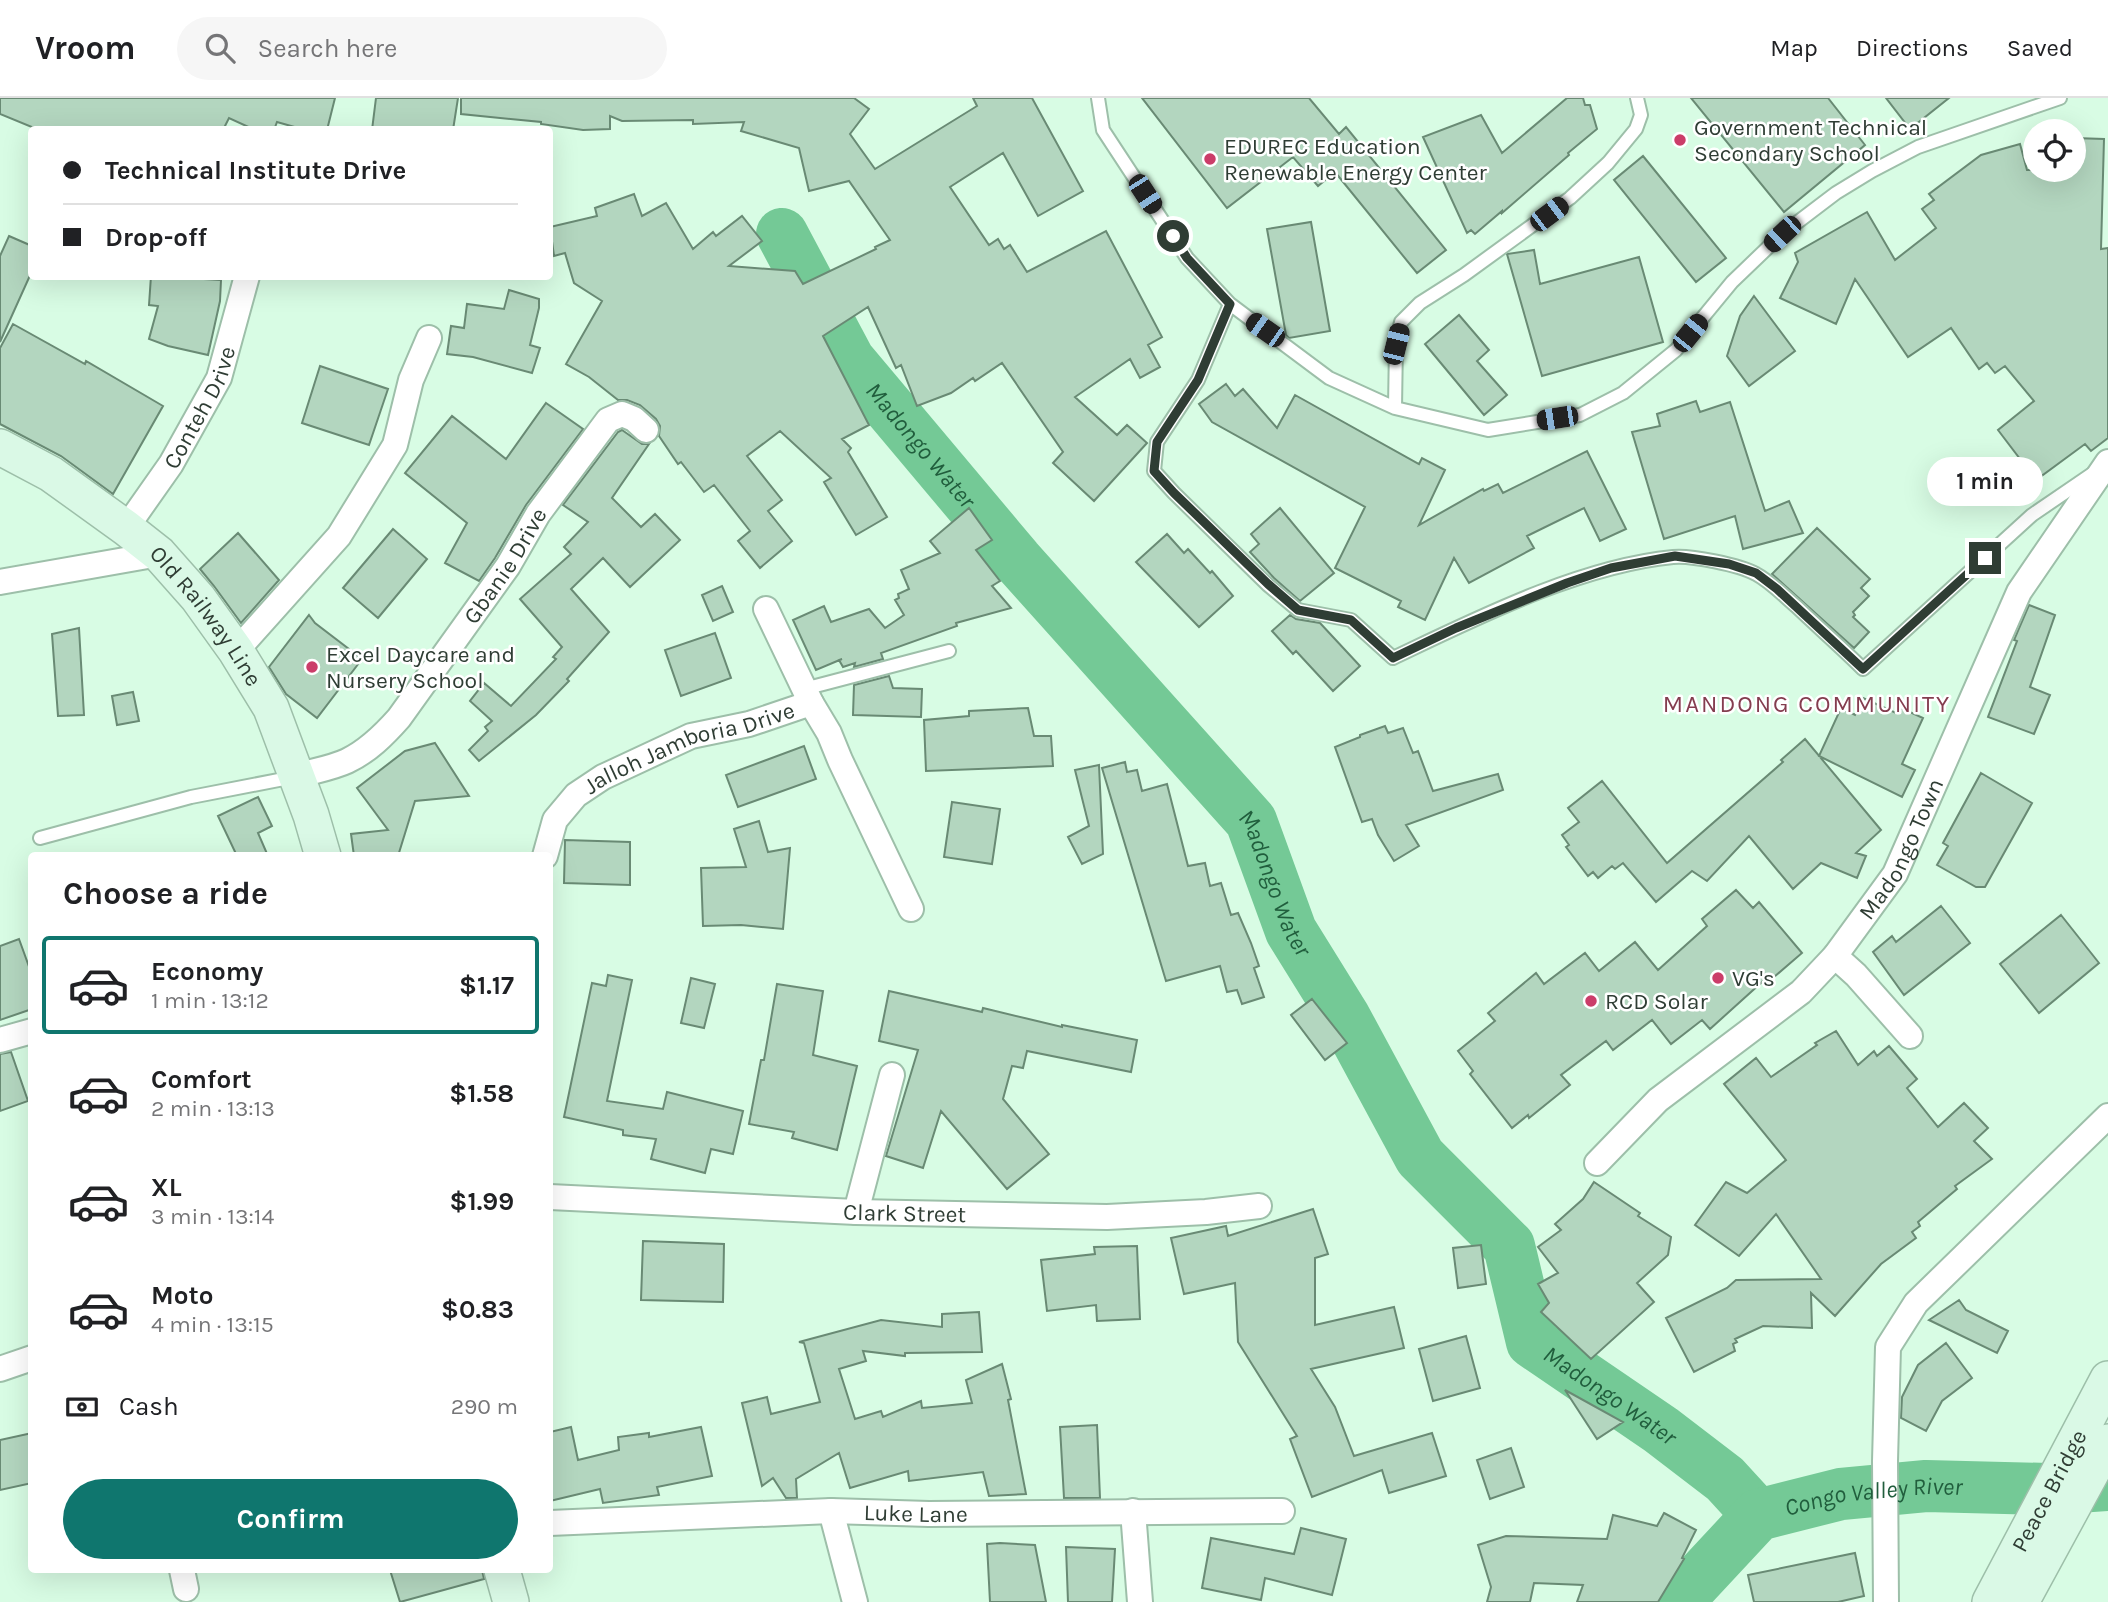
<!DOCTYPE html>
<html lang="en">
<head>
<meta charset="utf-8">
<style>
  :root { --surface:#fff; --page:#f6f6f6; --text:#202124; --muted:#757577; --line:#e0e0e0; --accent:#0f766e }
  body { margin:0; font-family:Karla,sans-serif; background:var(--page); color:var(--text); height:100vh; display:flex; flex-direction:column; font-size:26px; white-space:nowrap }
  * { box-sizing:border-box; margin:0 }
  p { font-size:23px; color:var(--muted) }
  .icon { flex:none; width:38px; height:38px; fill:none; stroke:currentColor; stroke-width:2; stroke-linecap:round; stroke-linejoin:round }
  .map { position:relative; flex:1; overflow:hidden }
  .panel { position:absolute; left:28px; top:754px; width:525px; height:721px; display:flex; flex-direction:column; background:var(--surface); border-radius:7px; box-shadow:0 7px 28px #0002 }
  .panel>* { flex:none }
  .hud { position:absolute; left:28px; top:28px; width:525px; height:154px; border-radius:7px; box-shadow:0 7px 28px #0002; display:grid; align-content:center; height:154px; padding:0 35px; background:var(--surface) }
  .fabs { position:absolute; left:2023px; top:21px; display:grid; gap:14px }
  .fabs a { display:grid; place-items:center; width:63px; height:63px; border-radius:50%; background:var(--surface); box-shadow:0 7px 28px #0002; font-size:35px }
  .end { position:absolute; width:32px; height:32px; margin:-16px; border:9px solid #2f3d34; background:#fff; box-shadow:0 0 0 4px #fff }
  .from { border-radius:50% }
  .bubble { position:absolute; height:49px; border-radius:24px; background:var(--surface); box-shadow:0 7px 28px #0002; font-size:23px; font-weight:700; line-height:49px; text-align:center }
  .car { position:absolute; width:21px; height:42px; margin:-21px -10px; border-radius:9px; box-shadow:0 0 5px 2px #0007; background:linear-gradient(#222 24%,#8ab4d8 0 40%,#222 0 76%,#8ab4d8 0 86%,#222 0) }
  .hud b { display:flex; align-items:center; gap:24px; height:66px; font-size:26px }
  .hud b+b { border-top:2px solid var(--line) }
  .hud i { width:18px; height:18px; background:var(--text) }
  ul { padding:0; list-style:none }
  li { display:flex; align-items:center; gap:21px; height:98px; margin:0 14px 10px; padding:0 21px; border:4px solid transparent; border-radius:7px }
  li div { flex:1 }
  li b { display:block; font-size:26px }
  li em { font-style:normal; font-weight:700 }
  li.active { border-color:var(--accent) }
  li>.icon { width:63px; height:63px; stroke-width:1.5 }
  h2 { padding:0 35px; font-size:32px; line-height:84px }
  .pay { display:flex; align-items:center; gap:18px; height:77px; padding:0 35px; font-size:26px }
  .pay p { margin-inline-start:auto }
  .cta { display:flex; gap:14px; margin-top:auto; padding:14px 35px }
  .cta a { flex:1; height:80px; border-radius:42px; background:var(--accent); color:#fff; font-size:28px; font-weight:700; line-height:80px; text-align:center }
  header { display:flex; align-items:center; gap:42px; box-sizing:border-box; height:98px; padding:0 35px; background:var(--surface); border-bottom:2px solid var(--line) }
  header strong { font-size:33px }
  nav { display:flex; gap:38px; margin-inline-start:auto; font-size:24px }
  .search { width:490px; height:63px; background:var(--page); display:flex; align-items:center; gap:18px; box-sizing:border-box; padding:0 24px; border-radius:38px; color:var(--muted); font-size:26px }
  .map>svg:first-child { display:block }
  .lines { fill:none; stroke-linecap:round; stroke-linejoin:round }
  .river { stroke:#74c996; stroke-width:52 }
  .building { fill:#b3d6bf; stroke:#698a74; stroke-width:2 }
  .lane-casing { stroke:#9dbfa9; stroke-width:16 }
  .street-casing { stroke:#9dbfa9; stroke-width:28 }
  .secondary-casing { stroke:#9dbfa9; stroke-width:38 }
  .lane { stroke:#fff; stroke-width:12 }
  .street { stroke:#fff; stroke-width:24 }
  .secondary { stroke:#daf9e6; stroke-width:35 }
  .route { stroke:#2f3d34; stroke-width:9 }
  .poi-dot { fill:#cb3d69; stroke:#fff; stroke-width:2.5 }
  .labels { text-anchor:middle; stroke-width:5; stroke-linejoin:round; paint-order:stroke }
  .poi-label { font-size:23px; fill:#2f3d34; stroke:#fff; text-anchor:start }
  .street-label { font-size:23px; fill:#2f3d34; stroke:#fff }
  .water-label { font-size:24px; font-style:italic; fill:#215e3d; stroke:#fff }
  .neighbourhood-label { font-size:24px; letter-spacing:2px; fill:#843d4f; stroke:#fff }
</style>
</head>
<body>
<header>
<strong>Vroom</strong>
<div class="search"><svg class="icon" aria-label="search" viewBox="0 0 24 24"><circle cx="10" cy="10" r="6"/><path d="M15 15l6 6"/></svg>Search here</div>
<nav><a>Map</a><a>Directions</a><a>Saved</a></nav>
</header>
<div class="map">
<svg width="2108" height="1504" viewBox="0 0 2108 1504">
  <rect width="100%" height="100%" fill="#d8fce4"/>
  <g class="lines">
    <g class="river">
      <path id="s1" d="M782,136L849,262L1017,462L1251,723L1291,833L1345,920L1420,1059L1509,1148L1532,1244L1661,1332L1725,1381L1758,1417"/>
      <path id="s2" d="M1681,1504L1691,1489L1758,1417L1841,1396L1926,1388L2048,1391L2108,1387"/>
    </g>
  </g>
  <path class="building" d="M0,0H335L327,32H305L277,24L274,32H255L229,20L223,32H39L0,16Z
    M376,0H458L453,32H372Z
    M461,0H854L869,11L850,36L875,71L977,8L973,0H1032L1083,93L1038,118L1003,55L950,89L989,147L998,141L1004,151L1010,147L1027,174L1106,133L1162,239L1148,247L1160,269L1140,280L1130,261L1075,299L1117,337L1127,327L1147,345L1094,403L1053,365L1063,354L1002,265L975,283L973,280L951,295L917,308L901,267L896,270L868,209L823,238L869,327L842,341L851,350L848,354L887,419L856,437L824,384L831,380L780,333L747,358L782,402L768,413L792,443L760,470L738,443L750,433L714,387L704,394L681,364L678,366L659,338L660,328L656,321L640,307L627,302H618L589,279L566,266L602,203L574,185L565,155L554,158L550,129L597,118L595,110L634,96L642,118L666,105L693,151L713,134L716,138L742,118L762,143L729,168L795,173L803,186L876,151L875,149L890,142L849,83L809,93L799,50L741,33L744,24L693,26V22L622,23L610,18V31L583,32L541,26V24L461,16Z
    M1142,0H1309L1339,36L1346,29L1446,152L1417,175L1335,74L1318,88L1293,59L1227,110Z
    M1567,0H1583L1585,7H1590L1597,31L1568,55L1569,57L1502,115V113L1475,136L1471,132L1467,135L1423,39L1481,17L1502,55Z
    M1691,0H1828L1865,47L1784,114Z
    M1886,0H1949L1910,31Z
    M2074,40L2104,41L2101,151L2108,150V340L2091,353L2085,346L2036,382L1998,332L2034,303L2005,268L1995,275L1987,265L1979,271L1951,230L1908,259L1855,181L1836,226L1780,200L1798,164L1795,155L1867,114L1895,162L1936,130L1922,111L1934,102L1929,96L1981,57L2020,46L2027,72H2074Z
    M1643,58L1726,160L1696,184L1614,82Z
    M1311,124L1330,233L1289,240L1286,237L1267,131Z
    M9,138L32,148V173L0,244V158Z
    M1534,152L1540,186L1639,159L1663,244L1542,278L1507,156Z
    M151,178L221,182L220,203L208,257L168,248L149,241L158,208L149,207Z
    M509,192L539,201V210L530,247L540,250L532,275L473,259L447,256L451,228L464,230L467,206L504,211Z
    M1754,198L1795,253L1749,288L1727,258L1740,218Z
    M1459,217L1489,252L1477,263L1507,297L1484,317L1425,246Z
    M13,226L85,266L86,263L163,308L113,396L61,358L0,326V250Z
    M320,268L388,291L369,347L302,325Z
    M1226,286L1235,298L1243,291L1277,330L1295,297L1419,366L1422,360L1445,372L1419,427L1483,391L1484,393L1498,386L1503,395L1587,353L1626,431L1600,443L1584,410L1527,438L1534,450L1469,485L1454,460L1425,522L1398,509L1401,503L1335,470L1365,409L1212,324L1199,306Z
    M1696,303L1700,314L1730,304L1765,413L1789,403L1803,435L1743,451L1735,418L1664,441L1632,334L1660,328L1657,316Z
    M546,305L583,331L526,407L495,460L479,483L445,465L467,425L405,375L452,318L506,361Z
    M622,332L642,346H649L612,400L641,429L655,416L680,442L630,489L603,460L571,491L609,534L567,581L569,583L536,617L479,663L469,652L488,633L485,629L492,623L470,603L484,585L511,608L556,561L553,559L562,549L520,501L571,456L564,449L588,424L563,407L618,334Z
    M969,410L992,442L976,452L1000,483L992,488L1011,510L956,525L957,528L881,555L883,561L854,569L855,565L843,569L839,562L842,561L816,572L793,522L824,508L831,524L869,511L885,530L904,517L895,502L899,500L898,496L909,491L901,472L940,455L930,443Z
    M1280,410L1334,475L1300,503L1274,480L1250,454L1259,446L1251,436Z
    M1817,430L1870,481L1861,490L1869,498L1853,514L1855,517L1853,519L1869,534L1854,550L1772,476Z
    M393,431L427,461L378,520L343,490Z
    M238,435L279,482L241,525L214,488L200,471Z
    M1167,436L1184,455L1188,451L1210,475L1212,473L1233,498L1199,529L1136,464Z
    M722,488L733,514L713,523L702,497Z
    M2029,507L2055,517L2030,589L2050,597L2034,636L1988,619L2017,543L2014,542Z
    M309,517L315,525L362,561L317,620L286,596L269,569Z
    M1290,517L1296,521L1320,525L1360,568L1333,593L1296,553L1293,556L1272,533Z
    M79,530L84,617L58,618L52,536Z
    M715,535L731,580L681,598L665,552Z
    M889,578L893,590L922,591L921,619L853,617L854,587Z
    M133,594L139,623L117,627L112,598Z
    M1863,600L1896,615L1899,609L1923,620L1902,666L1915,672L1902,699L1819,658L1841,610L1855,617Z
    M1028,610L1034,638H1051L1053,668L926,673L924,622L969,618V613Z
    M1385,628L1388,635L1403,630L1413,655L1418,653L1433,693L1498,676L1503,692L1406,727L1419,748L1394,763L1378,737L1372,721L1362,724L1335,649L1360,639V637Z
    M1805,641L1881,732L1856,755L1866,758L1857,780L1821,765L1793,791L1749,738L1707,783L1692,773L1656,804L1623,765L1615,771L1612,768L1598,780L1593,774L1588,778L1566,749L1569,747L1562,737L1579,724L1568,710L1602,683L1667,765L1783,664L1781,662Z
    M435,645L469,698L415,703L398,758H354L351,736L388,732L357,690L405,653Z
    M804,648L816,681L738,709L726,677Z
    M1125,664L1127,674L1137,672L1142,693L1167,686L1188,768L1205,765L1210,788L1221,785L1231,817L1238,815L1251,845L1259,868L1254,870L1264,899L1242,906L1237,892L1227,894L1220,868L1166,883L1102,670Z
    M1099,667L1103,756L1082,766L1068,739L1089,728L1075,672Z
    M1981,675L2032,705L1985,789H1976L1937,767L1948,748L1943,745Z
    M258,699L272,728L258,735L268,758H237L218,718Z
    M952,704L1000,711L992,766L944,759Z
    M759,723L768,754L790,750L783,831L741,827L703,828L701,770L746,769L734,731Z
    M565,742L630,744V787L564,785Z
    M1736,792L1753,810L1759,804L1802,855L1774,879L1771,876L1710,931L1702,922L1671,946L1652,922L1613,952L1606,943L1561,977L1570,987L1529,1020L1528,1017L1512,1030L1470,976L1473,973L1458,953L1495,923L1488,915L1536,875L1544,886L1585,855L1599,873L1635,844L1658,872L1707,828L1702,821Z
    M1941,808L1970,845L1904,897L1873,854L1892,838L1896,844Z
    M2061,817L2099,865L2039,915L2000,866Z
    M19,841L32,877V911L0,922V848Z
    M608,877L632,882L607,1003L663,1011L667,994L743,1013L733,1056L711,1051L705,1075L651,1061L656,1041L623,1037V1032L564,1019L592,885L606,888Z
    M691,880L715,886L704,930L681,925Z
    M777,886L823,893L813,957L857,968L837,1052L792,1040L794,1034L749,1026L761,962H764Z
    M889,893L982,914L983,910L1062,929V927L1137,942L1131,974L1027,953L1023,970L1012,968L1003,1001L1049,1056L1007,1091L941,1013L923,1070L886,1058L918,952L879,943Z
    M1312,901L1347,945L1325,962L1291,917Z
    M1836,933L1858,967L1874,953L1877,958L1889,948L1917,981L1907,990L1938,1029L1964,1005L1988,1030L1974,1043L1992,1061L1955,1088L1957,1091L1918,1124L1920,1128L1912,1134L1916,1140L1881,1166L1835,1218L1811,1195L1812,1230L1763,1228L1735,1241L1737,1244L1733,1246L1735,1253L1694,1274L1666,1220L1727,1190L1736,1182L1821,1181L1776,1116L1739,1158L1695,1127L1726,1084L1747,1095L1786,1062L1724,986L1756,960L1771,979L1817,947L1815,945Z
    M11,954L28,1003L0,1013V956Z
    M1594,1084L1640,1115L1638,1118L1671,1139L1668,1157L1637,1185L1654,1204L1591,1261L1541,1214L1549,1205L1538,1186L1558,1175L1538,1149L1561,1132L1555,1126L1583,1101Z
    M1313,1111L1328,1156L1315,1160V1227L1394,1209L1404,1250L1311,1271L1335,1309L1354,1358L1432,1335L1446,1378L1389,1395L1382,1372L1312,1399L1290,1341L1297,1338L1238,1244L1235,1185L1184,1196L1171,1140L1226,1128L1228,1138Z
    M643,1143L724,1146L723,1204L641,1202Z
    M1481,1147L1486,1186L1458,1190L1453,1150Z
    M1137,1148L1140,1221L1097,1223L1096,1207L1047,1213L1041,1162L1095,1156L1094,1149Z
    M1959,1202L1966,1212L2008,1233L1997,1255L1929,1222Z
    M979,1214L982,1254L905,1255V1258L863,1253L866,1263L839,1271L855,1321L881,1313L883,1319L921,1303L922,1310L972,1305L966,1282L1002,1266L1011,1301L1008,1302L1026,1396L989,1398L983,1374L909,1383L908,1373L850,1390L839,1355L796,1381L797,1400H786L773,1380L762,1388L742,1305L767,1299L771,1316L820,1304L804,1245L799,1244L881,1222L942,1229V1216Z
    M1466,1238L1480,1290L1433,1303L1419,1251Z
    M1946,1245L1972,1280L1942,1303L1926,1333L1901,1320L1902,1299L1918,1267Z
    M1565,1292L1623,1324L1597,1341Z
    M1097,1327L1100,1400H1064L1060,1329Z
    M571,1329L578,1362L619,1352L618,1339L649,1335V1339L701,1329L712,1378L657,1389L659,1397L603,1405L600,1391L550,1403V1334Z
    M32,1335V1385L0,1392V1342Z
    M1511,1350L1524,1389L1490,1401L1477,1362Z
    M1664,1415L1696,1432L1682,1460L1684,1461L1658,1504H1577L1583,1487L1534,1485L1530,1504H1487L1491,1489L1478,1447L1506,1438L1607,1441L1613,1417L1657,1428Z
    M1301,1430L1346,1441L1332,1497L1265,1480L1261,1502L1202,1490L1211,1440L1294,1456Z
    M1000,1445L1035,1447L1046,1504H990L987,1446Z
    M1066,1449L1115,1451L1112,1504H1068Z
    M1855,1455L1864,1498L1838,1504H1754L1748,1477Z
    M390,1472H482L484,1481L400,1504Z"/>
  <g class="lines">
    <defs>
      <path id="lane" d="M1098,0L1103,32L1187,160L1230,206L1329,280L1395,310L1488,332L1580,317L1623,295L1676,252L1732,184L1782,136L1836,95L1872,73L1918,49L2060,0
        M1230,206L1198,282L1157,344L1154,373L1174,395L1268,487L1298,512L1351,522L1393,560C1477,520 1580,468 1673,459C1690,457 1740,467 1756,476C1771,484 1784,498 1797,509C1819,530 1842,550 1863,571L2032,417L2092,376
        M1395,310L1396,246L1401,224L1420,205L1464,177L1570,100L1608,65L1636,31L1641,17L1637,0
        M804,591L949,553
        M40,740L191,699L294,679"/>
      <g id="street">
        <path id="s3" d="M126,430L171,366L219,280L247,178"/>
        <path d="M0,484L159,456"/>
        <path d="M766,511L811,605"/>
        <path d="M236,553L339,438L395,347L411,282L429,240"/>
        <path id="s4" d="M297,678C313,673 332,670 347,663C368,653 384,637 399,620L508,468L538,416L608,322L622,316L634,321L646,332"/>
        <path id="s5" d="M545,758L555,722L576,697L603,679L691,638L749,626L811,605L829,635L840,662L911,811"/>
        <path d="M1835,858L1856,877L1910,938"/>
        <path d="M0,942L32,933"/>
        <path id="s6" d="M1597,1065L1658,1002L1801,894L1835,858L1895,776L2019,494L2108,364"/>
        <path id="s7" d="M550,1099L856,1114L1107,1119L1206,1114L1259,1108"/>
        <path d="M856,1114L892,977"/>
        <path d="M0,1271L32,1260"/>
        <path d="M831,1413L855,1504"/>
        <path d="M1133,1413L1140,1504"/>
        <path id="s8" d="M550,1425L831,1413L929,1416L1282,1413"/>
        <path d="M182,1472L186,1491"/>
        <path d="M1886,1504L1885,1363L1888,1249L1916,1205L2108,1018"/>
      </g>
      <g id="secondary">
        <path id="s9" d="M0,349L51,376L126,430L159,456L198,500L236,553L271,610L311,717L323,758"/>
        <path d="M502,1472L511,1504"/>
        <path id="s10" d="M1990,1504L2108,1281"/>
        <path d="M2021,1504L2108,1344"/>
      </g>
    </defs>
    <use href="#lane" class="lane-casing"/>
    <use href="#street" class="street-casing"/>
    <use href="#secondary" class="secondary-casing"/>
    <use href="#lane" class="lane"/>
    <use href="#street" class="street"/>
    <use href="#secondary" class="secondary"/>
  </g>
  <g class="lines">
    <path class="route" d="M1173,138L1187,160L1230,206L1198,282L1157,344L1154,373L1174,395L1268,486L1298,512L1351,522L1393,560L1456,530L1567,485L1611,470L1675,458L1729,466L1756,475L1777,491L1863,571L1985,460"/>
  </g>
  <g class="poi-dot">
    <circle cx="1680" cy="42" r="7"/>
    <circle cx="1210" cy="61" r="7"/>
    <circle cx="312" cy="569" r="7"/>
    <circle cx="1718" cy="880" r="7"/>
    <circle cx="1591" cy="903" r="7"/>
  </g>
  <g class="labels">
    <g class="poi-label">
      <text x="1694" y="37">Government Technical<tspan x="1694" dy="26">Secondary School</tspan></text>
      <text x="1224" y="56">EDUREC Education<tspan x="1224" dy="26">Renewable Energy Center</tspan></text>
      <text x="326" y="564">Excel Daycare and<tspan x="326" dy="26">Nursery School</tspan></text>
      <text x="1732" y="888">VG's</text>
      <text x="1605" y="911">RCD Solar</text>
    </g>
    <g class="street-label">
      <text dy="8" stroke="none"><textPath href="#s3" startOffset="142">Conteh Drive</textPath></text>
      <text dy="8" stroke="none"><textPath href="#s4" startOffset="306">Gbanie Drive</textPath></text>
      <text dy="8" stroke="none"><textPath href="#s9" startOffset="270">Old Railway Line</textPath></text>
      <text dy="8" stroke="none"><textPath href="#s5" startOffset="194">Jalloh Jamboria Drive</textPath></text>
      <text dy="8" stroke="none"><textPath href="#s6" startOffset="443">Madongo Town</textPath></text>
      <text dy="8" stroke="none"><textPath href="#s7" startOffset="355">Clark Street</textPath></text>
      <text dy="8" stroke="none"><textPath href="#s10" startOffset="126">Peace Bridge</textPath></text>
      <text dy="8" stroke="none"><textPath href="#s8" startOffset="366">Luke Lane</textPath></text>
    </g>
    <g class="water-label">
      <text dy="8" stroke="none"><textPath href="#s1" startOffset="254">Madongo Water</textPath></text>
      <text dy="8" stroke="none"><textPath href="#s1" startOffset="821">Madongo Water</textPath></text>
      <text dy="8" stroke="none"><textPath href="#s1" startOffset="1451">Madongo Water</textPath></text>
      <text dy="8" stroke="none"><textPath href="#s2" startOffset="234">Congo Valley River</textPath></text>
    </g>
    <g class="neighbourhood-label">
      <text x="1807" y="614">MANDONG COMMUNITY</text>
    </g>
  </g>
</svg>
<div class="fabs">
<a><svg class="icon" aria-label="locate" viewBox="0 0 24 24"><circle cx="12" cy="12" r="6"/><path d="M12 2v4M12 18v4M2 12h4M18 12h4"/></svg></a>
</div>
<i class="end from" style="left:1173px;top:138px"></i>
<i class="end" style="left:1985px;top:460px"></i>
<div class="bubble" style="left:1927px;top:359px;width:116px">1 min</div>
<i class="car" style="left:1145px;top:96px;rotate:147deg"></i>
<i class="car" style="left:1549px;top:116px;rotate:53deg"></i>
<i class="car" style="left:1782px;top:136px;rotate:227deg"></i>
<i class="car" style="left:1265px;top:232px;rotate:305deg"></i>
<i class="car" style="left:1690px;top:235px;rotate:39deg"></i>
<i class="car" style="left:1396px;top:246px;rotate:14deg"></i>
<i class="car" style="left:1557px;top:320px;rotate:261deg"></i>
<div class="hud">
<b><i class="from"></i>Technical Institute Drive</b>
<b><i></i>Drop-off</b>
</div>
<section class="panel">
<h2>Choose a ride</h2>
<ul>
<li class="active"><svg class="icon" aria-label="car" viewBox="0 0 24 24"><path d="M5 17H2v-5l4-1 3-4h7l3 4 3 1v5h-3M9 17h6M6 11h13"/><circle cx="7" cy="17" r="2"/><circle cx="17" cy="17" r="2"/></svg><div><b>Economy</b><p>1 min · 13:12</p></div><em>$1.17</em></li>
<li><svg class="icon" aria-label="car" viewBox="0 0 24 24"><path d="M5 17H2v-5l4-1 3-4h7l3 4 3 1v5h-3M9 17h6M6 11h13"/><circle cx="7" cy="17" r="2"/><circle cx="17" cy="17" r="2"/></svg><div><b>Comfort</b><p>2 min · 13:13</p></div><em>$1.58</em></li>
<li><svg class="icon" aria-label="car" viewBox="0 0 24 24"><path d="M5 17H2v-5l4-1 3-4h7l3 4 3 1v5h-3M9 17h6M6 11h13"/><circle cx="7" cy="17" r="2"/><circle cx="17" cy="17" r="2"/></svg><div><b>XL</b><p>3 min · 13:14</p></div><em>$1.99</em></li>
<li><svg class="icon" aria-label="car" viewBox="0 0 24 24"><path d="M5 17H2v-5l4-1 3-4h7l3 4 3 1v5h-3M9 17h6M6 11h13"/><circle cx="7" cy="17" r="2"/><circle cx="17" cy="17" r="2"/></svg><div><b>Moto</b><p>4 min · 13:15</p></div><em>$0.83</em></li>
</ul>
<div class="pay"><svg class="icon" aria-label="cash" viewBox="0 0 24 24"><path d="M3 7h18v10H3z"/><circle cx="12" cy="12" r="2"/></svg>Cash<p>290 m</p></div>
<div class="cta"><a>Confirm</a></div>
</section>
</div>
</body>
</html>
